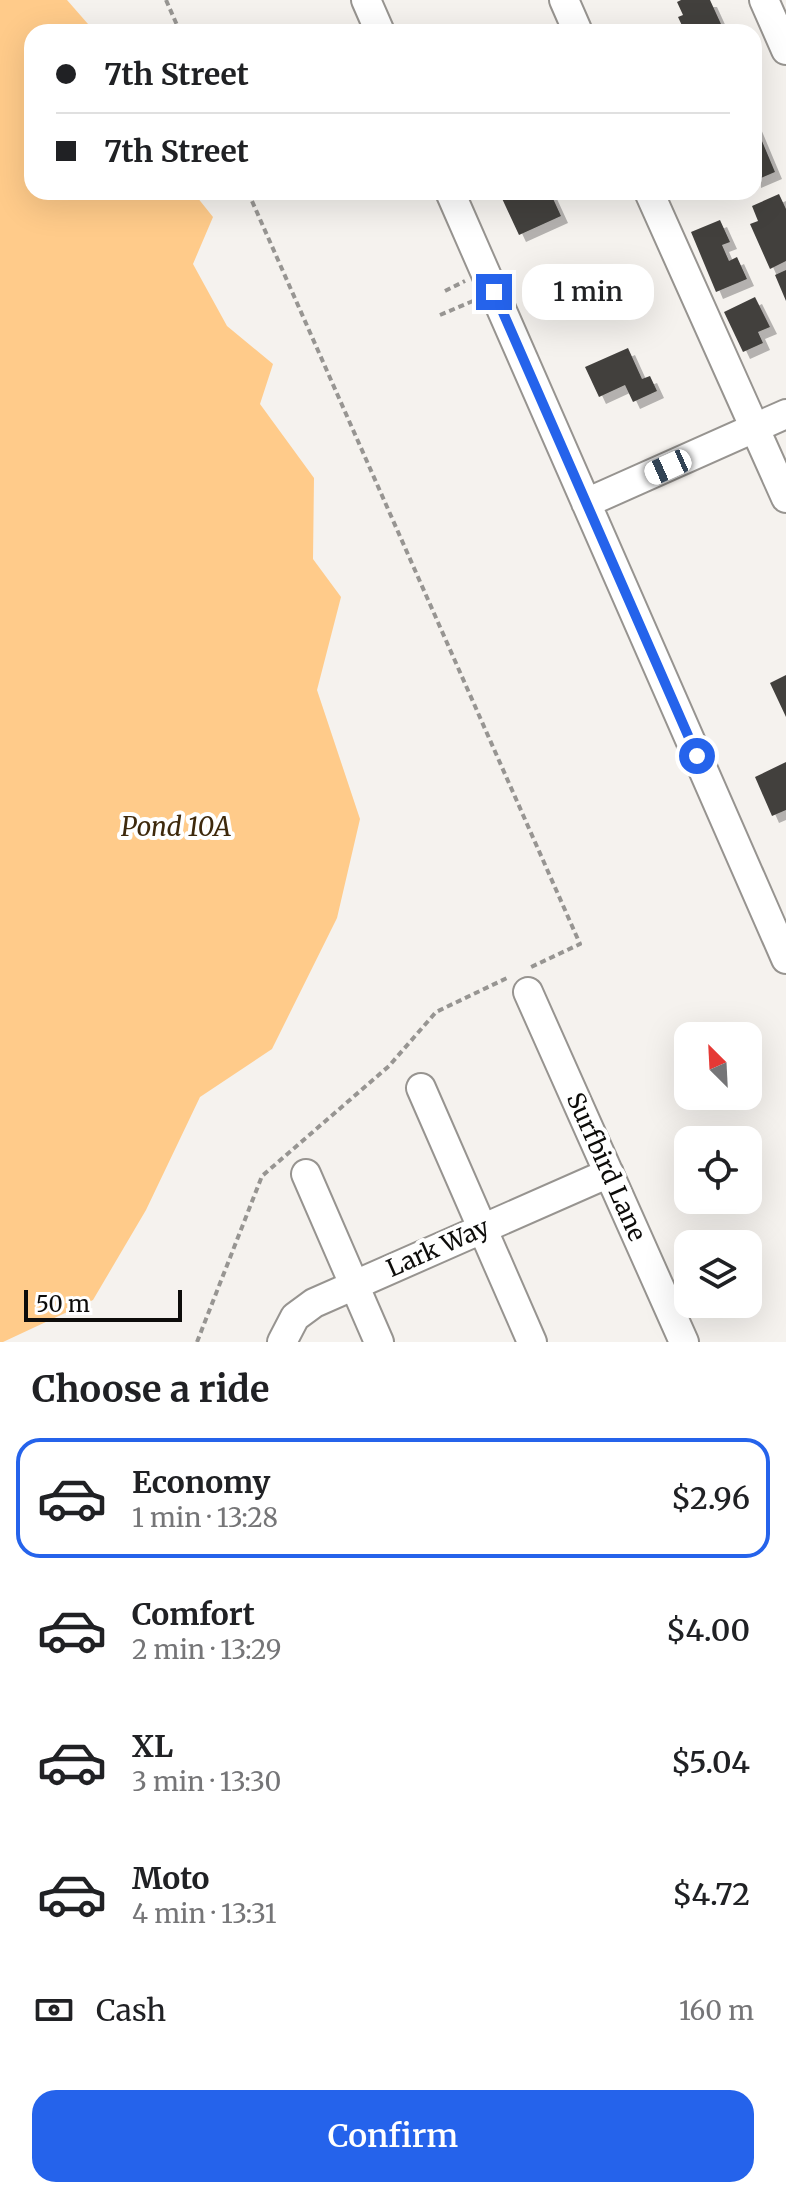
<!DOCTYPE html>
<html lang="en">
<head>
<meta charset="utf-8">
<style>
  :root { --surface:#fff; --page:#f6f6f6; --text:#202124; --muted:#757577; --line:#e0e0e0; --accent:#2563eb }
  body { margin:0; font-family:Merriweather,serif; background:var(--page); color:var(--text); height:100vh; display:flex; flex-direction:column; font-size:30px; white-space:nowrap }
  * { box-sizing:border-box; margin:0 }
  p { font-size:26px; color:var(--muted) }
  .icon { flex:none; width:44px; height:44px; fill:none; stroke:currentColor; stroke-width:2; stroke-linecap:round; stroke-linejoin:round }
  .map { position:relative; height:1342px; overflow:hidden }
  .details { display:flex; flex-direction:column; background:var(--surface); flex:1 }
  .details>* { flex:none }
  .top-card { position:absolute; left:24px; top:24px; width:738px; height:176px; border-radius:24px; box-shadow:0 8px 32px #0002; display:grid; align-content:center; height:176px; padding:0 32px; background:var(--surface) }
  .needle { width:52px; rotate:336deg }
  .fabs { position:absolute; left:674px; top:1022px; display:grid; gap:16px }
  .fabs a { display:grid; place-items:center; width:88px; height:88px; border-radius:16px; background:var(--surface); box-shadow:0 8px 32px #0002; font-size:40px }
  .scale { position:absolute; left:24px; bottom:20px; width:158px; box-sizing:border-box; padding-left:8px; border:4px solid #0d0c0a; border-top:0; font-size:22px; line-height:28px; white-space:nowrap; color:#0d0c0a; -webkit-text-stroke:6px #fff; paint-order:stroke }
  .end { position:absolute; width:36px; height:36px; margin:-18px; border:10px solid #2563eb; background:#fff; box-shadow:0 0 0 4px #fff }
  .from { border-radius:50% }
  .bubble { position:absolute; height:56px; border-radius:24px; background:var(--surface); box-shadow:0 8px 32px #0002; font-size:26px; font-weight:600; line-height:56px; text-align:center }
  .car { position:absolute; width:24px; height:48px; margin:-24px -12px; border-radius:10px; box-shadow:0 0 6px 2px #0007; background:linear-gradient(#fff 24%,#345 0 40%,#fff 0 76%,#345 0 86%,#fff 0) }
  .top-card b { display:flex; align-items:center; gap:28px; height:76px; font-size:30px }
  .top-card b+b { border-top:2px solid var(--line) }
  .top-card i { width:20px; height:20px; background:var(--text) }
  ul { padding:0; list-style:none }
  li { display:flex; align-items:center; gap:24px; height:120px; margin:0 16px 12px; padding:0 16px; border:4px solid transparent; border-radius:24px }
  li div { flex:1 }
  li b { display:block; font-size:30px }
  li em { font-style:normal; font-weight:600 }
  li.selected { border-color:var(--accent) }
  li>.icon { width:72px; height:72px; stroke-width:1.5 }
  h2 { padding:0 32px; font-size:36px; line-height:96px }
  .pay { display:flex; align-items:center; gap:20px; height:88px; padding:0 32px; font-size:30px }
  .pay p { margin-inline-start:auto }
  .primary-button { display:flex; gap:16px; margin-top:auto; padding:16px 32px }
  .primary-button a { flex:1; height:92px; border-radius:24px; background:var(--accent); color:#fff; font-size:32px; font-weight:600; line-height:92px; text-align:center }
  .map>svg:first-child { display:block }
  .water { fill:#ffcb8a }
  .building { fill:#43413e; filter:url(#shadow) }
  .lines { fill:none; stroke-linecap:round; stroke-linejoin:round }
  .minor-casing { stroke:#979490; stroke-width:32 }
  .path { stroke:#979592; stroke-width:4; stroke-dasharray:6 4; stroke-linecap:butt }
  .minor { stroke:#fff; stroke-width:28 }
  .route { stroke:#2563eb; stroke-width:10 }
  .labels { text-anchor:middle; stroke-width:8; stroke-linejoin:round; paint-order:stroke }
  .street-label { font-size:24px; fill:#0d0c0a; stroke:#fff }
  .water-label { font-size:26px; font-style:italic; fill:#3e290c; stroke:#fff }
</style>
</head>
<body>
<div class="map">
<svg width="786" height="1342" viewBox="0 0 786 1342">
  <defs>
    <filter id="shadow"><feDropShadow dx="7" dy="7" stdDeviation="0" flood-color="#0004"/></filter>
  </defs>
  <rect width="100%" height="100%" fill="#f5f2ee"/>
  <path class="water" d="M0,0H67L95,32H32V192H193L213,217L193,264L227,326L273,364L260,404L314,478L313,559L341,597L317,690L360,819L337,918L272,1049L200,1097L146,1210L93,1300L3,1342H0Z"/>
  <path class="building" d="M681,0H710L721,24L703,32H685L678,17L683,15L677,2Z
    M754,122L775,172L754,181Z
    M499,192H550L561,216L519,235Z
    M779,194L786,209V261L770,269L750,224L758,221L752,206Z
    M720,220L730,242L722,245L729,261L737,257L747,279L716,292L691,232Z
    M786,270V301L775,275Z
    M755,297L770,327L758,332L763,343L743,352L724,312Z
    M628,348L642,379L650,376L657,391L633,402L625,385L599,397L585,367Z
    M786,675V717L770,683Z
    M786,762V810L772,816L755,777Z"/>
  <g class="lines">
    <defs>
      <path id="minor" d="M366,0L380,32
        M564,0L578,32
        M764,0L786,50
        M450,192L786,959
        M649,192L786,498
        M586,503L786,414
        M528,992L684,1342
        M421,1088L532,1342
        M306,1174L379,1342
        M282,1342L295,1317L314,1303L609,1173"/>
    </defs>
    <use href="#minor" class="minor-casing"/>
    <path class="path" d="M166,0L180,32
      M248,192L580,944L529,968
      M445,291L465,281
      M440,315L473,301
      M197,1342L262,1176L389,1066L436,1012L507,978"/>
    <use href="#minor" class="minor"/>
  </g>
  <g class="lines">
    <path class="route" d="M494,292L697,756"/>
  </g>
  <g class="labels">
    <g class="street-label">
      <text transform="translate(606 1167) rotate(66)" y="8">Surfbird Lane</text>
      <text transform="translate(438 1248) rotate(-24)" y="8">Lark Way</text>
    </g>
    <g class="water-label">
      <text x="176" y="836">Pond 10A</text>
    </g>
  </g>
</svg>
<div class="fabs">
<a><svg class="needle" viewBox="-14 -14 28 28"><path d="M0-13l5 13h-10z" fill="#e53935"/><path d="M0 13l5-13h-10z" fill="#757577"/></svg></a>
<a><svg class="icon" aria-label="locate" viewBox="0 0 24 24"><circle cx="12" cy="12" r="6"/><path d="M12 2v4M12 18v4M2 12h4M18 12h4"/></svg></a>
<a><svg class="icon" aria-label="layers" viewBox="0 0 24 24"><path d="M12 4l9 5-9 5-9-5zM3 14l9 5 9-5"/></svg></a>
</div>
<div class="scale">50 m</div>
<i class="end from" style="left:697px;top:756px"></i>
<i class="end" style="left:494px;top:292px"></i>
<div class="bubble" style="left:522px;top:264px;width:132px">1 min</div>
<i class="car" style="left:668px;top:467px;rotate:246deg"></i>
<div class="top-card">
<b><i class="from"></i>7th Street</b>
<b><i></i>7th Street</b>
</div>
</div>
<section class="details">
<h2>Choose a ride</h2>
<ul>
<li class="selected"><svg class="icon" aria-label="car" viewBox="0 0 24 24"><path d="M5 17H2v-5l4-1 3-4h7l3 4 3 1v5h-3M9 17h6M6 11h13"/><circle cx="7" cy="17" r="2"/><circle cx="17" cy="17" r="2"/></svg><div><b>Economy</b><p>1 min · 13:28</p></div><em>$2.96</em></li>
<li><svg class="icon" aria-label="car" viewBox="0 0 24 24"><path d="M5 17H2v-5l4-1 3-4h7l3 4 3 1v5h-3M9 17h6M6 11h13"/><circle cx="7" cy="17" r="2"/><circle cx="17" cy="17" r="2"/></svg><div><b>Comfort</b><p>2 min · 13:29</p></div><em>$4.00</em></li>
<li><svg class="icon" aria-label="car" viewBox="0 0 24 24"><path d="M5 17H2v-5l4-1 3-4h7l3 4 3 1v5h-3M9 17h6M6 11h13"/><circle cx="7" cy="17" r="2"/><circle cx="17" cy="17" r="2"/></svg><div><b>XL</b><p>3 min · 13:30</p></div><em>$5.04</em></li>
<li><svg class="icon" aria-label="car" viewBox="0 0 24 24"><path d="M5 17H2v-5l4-1 3-4h7l3 4 3 1v5h-3M9 17h6M6 11h13"/><circle cx="7" cy="17" r="2"/><circle cx="17" cy="17" r="2"/></svg><div><b>Moto</b><p>4 min · 13:31</p></div><em>$4.72</em></li>
</ul>
<div class="pay"><svg class="icon" aria-label="cash" viewBox="0 0 24 24"><path d="M3 7h18v10H3z"/><circle cx="12" cy="12" r="2"/></svg>Cash<p>160 m</p></div>
<div class="primary-button"><a>Confirm</a></div>
</section>
</body>
</html>
